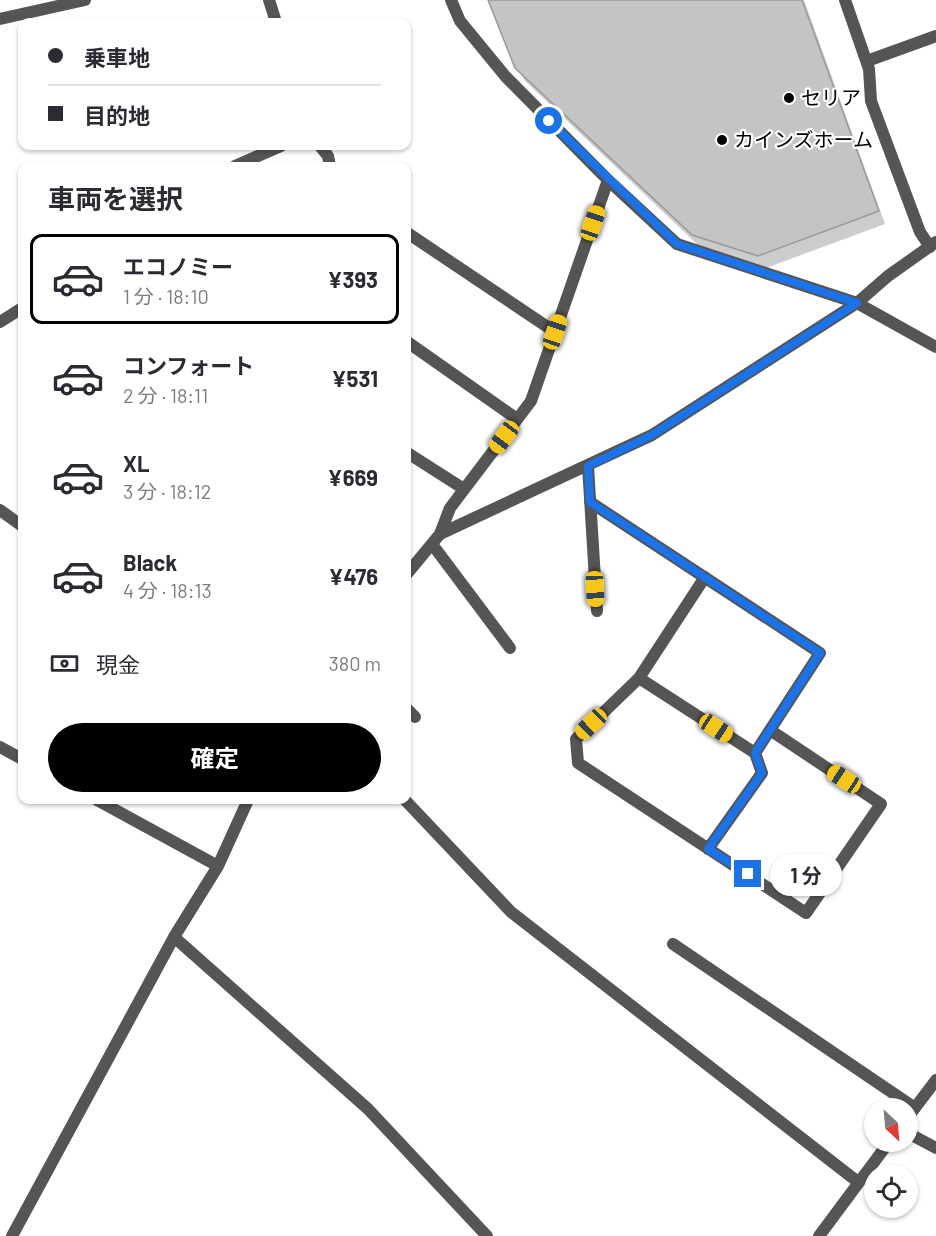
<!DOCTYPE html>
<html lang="ja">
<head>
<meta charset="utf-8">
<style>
  :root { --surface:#fff; --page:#f2f2f3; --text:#2b2b33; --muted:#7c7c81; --line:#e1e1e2; --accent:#000 }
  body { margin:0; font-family:Barlow,"Noto Sans JP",sans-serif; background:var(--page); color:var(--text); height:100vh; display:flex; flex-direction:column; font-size:22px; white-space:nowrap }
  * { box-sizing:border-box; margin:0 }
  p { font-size:20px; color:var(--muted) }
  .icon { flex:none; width:33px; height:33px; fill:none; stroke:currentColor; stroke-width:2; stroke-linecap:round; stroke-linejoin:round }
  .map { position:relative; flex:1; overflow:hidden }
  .details { position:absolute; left:18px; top:162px; width:393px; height:642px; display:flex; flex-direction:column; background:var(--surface); border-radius:12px; box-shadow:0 2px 4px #0004 }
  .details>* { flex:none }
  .guide { position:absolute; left:18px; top:18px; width:393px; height:132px; border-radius:12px; box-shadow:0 2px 4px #0004; display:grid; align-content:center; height:132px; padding:0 30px; background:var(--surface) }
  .needle { width:39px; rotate:154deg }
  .tools { position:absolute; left:864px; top:1098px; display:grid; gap:12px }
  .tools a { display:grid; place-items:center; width:54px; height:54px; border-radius:50%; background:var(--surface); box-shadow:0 2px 4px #0004; font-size:30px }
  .end { position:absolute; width:27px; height:27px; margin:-14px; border:8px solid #1a73e8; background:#fff; box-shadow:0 0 0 3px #fff }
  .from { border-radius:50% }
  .bubble { position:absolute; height:42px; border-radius:21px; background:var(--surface); box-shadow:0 2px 4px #0004; font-size:20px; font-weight:700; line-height:42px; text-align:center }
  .car { position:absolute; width:18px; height:36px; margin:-18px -9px; border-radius:8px; box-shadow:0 0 4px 2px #0007; background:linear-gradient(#f5c518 24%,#345 0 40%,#f5c518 0 76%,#345 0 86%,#f5c518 0) }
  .guide b { display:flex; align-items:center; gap:21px; height:57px; font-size:22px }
  .guide b+b { border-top:2px solid var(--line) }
  .guide i { width:15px; height:15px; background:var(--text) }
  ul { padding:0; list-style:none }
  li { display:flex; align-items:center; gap:18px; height:90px; margin:0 12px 9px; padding:0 18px; border:3px solid transparent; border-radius:12px }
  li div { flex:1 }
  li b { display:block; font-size:22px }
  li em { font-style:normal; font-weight:700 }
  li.selected { border-color:var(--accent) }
  li>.icon { width:54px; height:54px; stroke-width:1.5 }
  h2 { padding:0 30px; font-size:27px; line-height:72px }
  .pay { display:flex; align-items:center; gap:15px; height:66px; padding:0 30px; font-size:22px }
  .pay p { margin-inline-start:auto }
  .action { display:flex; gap:12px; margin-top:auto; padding:12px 30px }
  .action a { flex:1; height:69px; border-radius:36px; background:var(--accent); color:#fff; font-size:24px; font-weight:700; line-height:69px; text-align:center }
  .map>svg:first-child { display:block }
  .shadow { fill:#0003 }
  .building { fill:#c4c4c4; stroke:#999; stroke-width:1.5 }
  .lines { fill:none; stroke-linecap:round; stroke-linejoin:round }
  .lane { stroke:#555; stroke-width:12 }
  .street { stroke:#555; stroke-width:12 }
  .route { stroke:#1a73e8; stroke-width:8 }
  .poi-dot { fill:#000; stroke:#fff; stroke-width:2 }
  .labels { text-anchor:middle; stroke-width:4.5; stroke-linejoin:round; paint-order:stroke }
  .poi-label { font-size:20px; fill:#000; stroke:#fff; text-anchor:start }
</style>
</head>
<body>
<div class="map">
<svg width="936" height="1236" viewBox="0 0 936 1236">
  <rect width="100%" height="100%" fill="#fff"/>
  <path class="shadow" d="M490,0H804L885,224L766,268L700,247L524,80Z"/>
  <path class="building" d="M488,0H802L879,211L758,256L692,235L515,68Z"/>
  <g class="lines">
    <path class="lane" d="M845,0L869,69L871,101L920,232L930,247
      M0,19L85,0
      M867,61L936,36
      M673,944L915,1108"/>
    <path class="street" d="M269,0L276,22
      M451,0L460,21L506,77L608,180L677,244L857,303L936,347
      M320,146L328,156L330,166
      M235,166L281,146
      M406,232L555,332
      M0,322L22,308
      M406,341L517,419
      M406,452L464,489
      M588,466L597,611
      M590,502L820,653L755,753L639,678L705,577
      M0,510L22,526
      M440,534L652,435L857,303L888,276L936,242
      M432,544L510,648
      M406,575L440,534L450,508L531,401L608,180
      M639,678L576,739L578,763L806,913L881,804L770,730
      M406,708L415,717
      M0,747L22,759
      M97,800L218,866
      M405,800L511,912L858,1182
      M708,849L762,773L755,753
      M174,937L368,1109L487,1236
      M908,1117L936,1080
      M908,1133L936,1148
      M12,1236L174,937L218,866L248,800
      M819,1236L889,1142"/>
  </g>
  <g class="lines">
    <path class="route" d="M549,121L677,244L857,303L652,435L588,466L590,502L820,653L755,753L762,773L708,849L748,874"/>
  </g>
  <g class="poi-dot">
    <circle cx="789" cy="98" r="6"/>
    <circle cx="722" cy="140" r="6"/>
  </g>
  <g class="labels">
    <g class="poi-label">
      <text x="801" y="105">セリア</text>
      <text x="734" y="147">カインズホーム</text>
    </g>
  </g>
</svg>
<div class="tools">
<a><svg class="needle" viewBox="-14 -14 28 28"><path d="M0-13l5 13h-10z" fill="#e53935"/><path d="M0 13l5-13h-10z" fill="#7c7c81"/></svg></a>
<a><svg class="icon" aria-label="locate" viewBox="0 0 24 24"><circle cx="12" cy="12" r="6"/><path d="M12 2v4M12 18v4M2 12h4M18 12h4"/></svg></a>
</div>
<i class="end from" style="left:549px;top:121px"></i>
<i class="end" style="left:748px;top:874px"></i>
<div class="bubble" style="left:770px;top:854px;width:72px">1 分</div>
<i class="car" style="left:593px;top:223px;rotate:19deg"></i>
<i class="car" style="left:555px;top:332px;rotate:19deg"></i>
<i class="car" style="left:504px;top:437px;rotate:217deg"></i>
<i class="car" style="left:595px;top:589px;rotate:177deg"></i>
<i class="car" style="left:591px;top:724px;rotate:226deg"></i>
<i class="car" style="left:716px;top:728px;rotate:123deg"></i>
<i class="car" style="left:844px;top:779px;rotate:303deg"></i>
<div class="guide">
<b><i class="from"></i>乗車地</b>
<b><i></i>目的地</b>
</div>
<section class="details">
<h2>車両を選択</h2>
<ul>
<li class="selected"><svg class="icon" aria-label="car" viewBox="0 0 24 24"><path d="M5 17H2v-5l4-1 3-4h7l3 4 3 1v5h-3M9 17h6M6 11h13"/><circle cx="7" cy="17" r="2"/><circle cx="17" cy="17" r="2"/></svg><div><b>エコノミー</b><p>1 分 · 18:10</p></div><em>¥393</em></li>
<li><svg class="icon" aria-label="car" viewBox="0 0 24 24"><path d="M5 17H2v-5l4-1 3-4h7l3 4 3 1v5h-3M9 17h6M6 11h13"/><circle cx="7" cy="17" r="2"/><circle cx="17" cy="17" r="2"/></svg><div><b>コンフォート</b><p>2 分 · 18:11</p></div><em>¥531</em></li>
<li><svg class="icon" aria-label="car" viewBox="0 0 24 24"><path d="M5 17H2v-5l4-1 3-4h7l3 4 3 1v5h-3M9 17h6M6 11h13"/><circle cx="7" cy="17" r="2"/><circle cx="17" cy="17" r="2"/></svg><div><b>XL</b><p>3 分 · 18:12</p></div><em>¥669</em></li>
<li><svg class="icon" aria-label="car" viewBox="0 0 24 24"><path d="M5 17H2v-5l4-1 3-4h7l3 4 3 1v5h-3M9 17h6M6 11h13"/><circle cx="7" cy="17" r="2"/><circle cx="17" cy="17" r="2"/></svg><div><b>Black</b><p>4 分 · 18:13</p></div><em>¥476</em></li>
</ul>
<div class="pay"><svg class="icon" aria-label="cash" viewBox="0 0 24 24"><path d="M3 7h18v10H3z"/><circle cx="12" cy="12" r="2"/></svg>現金<p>380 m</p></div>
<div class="action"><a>確定</a></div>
</section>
</div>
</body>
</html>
